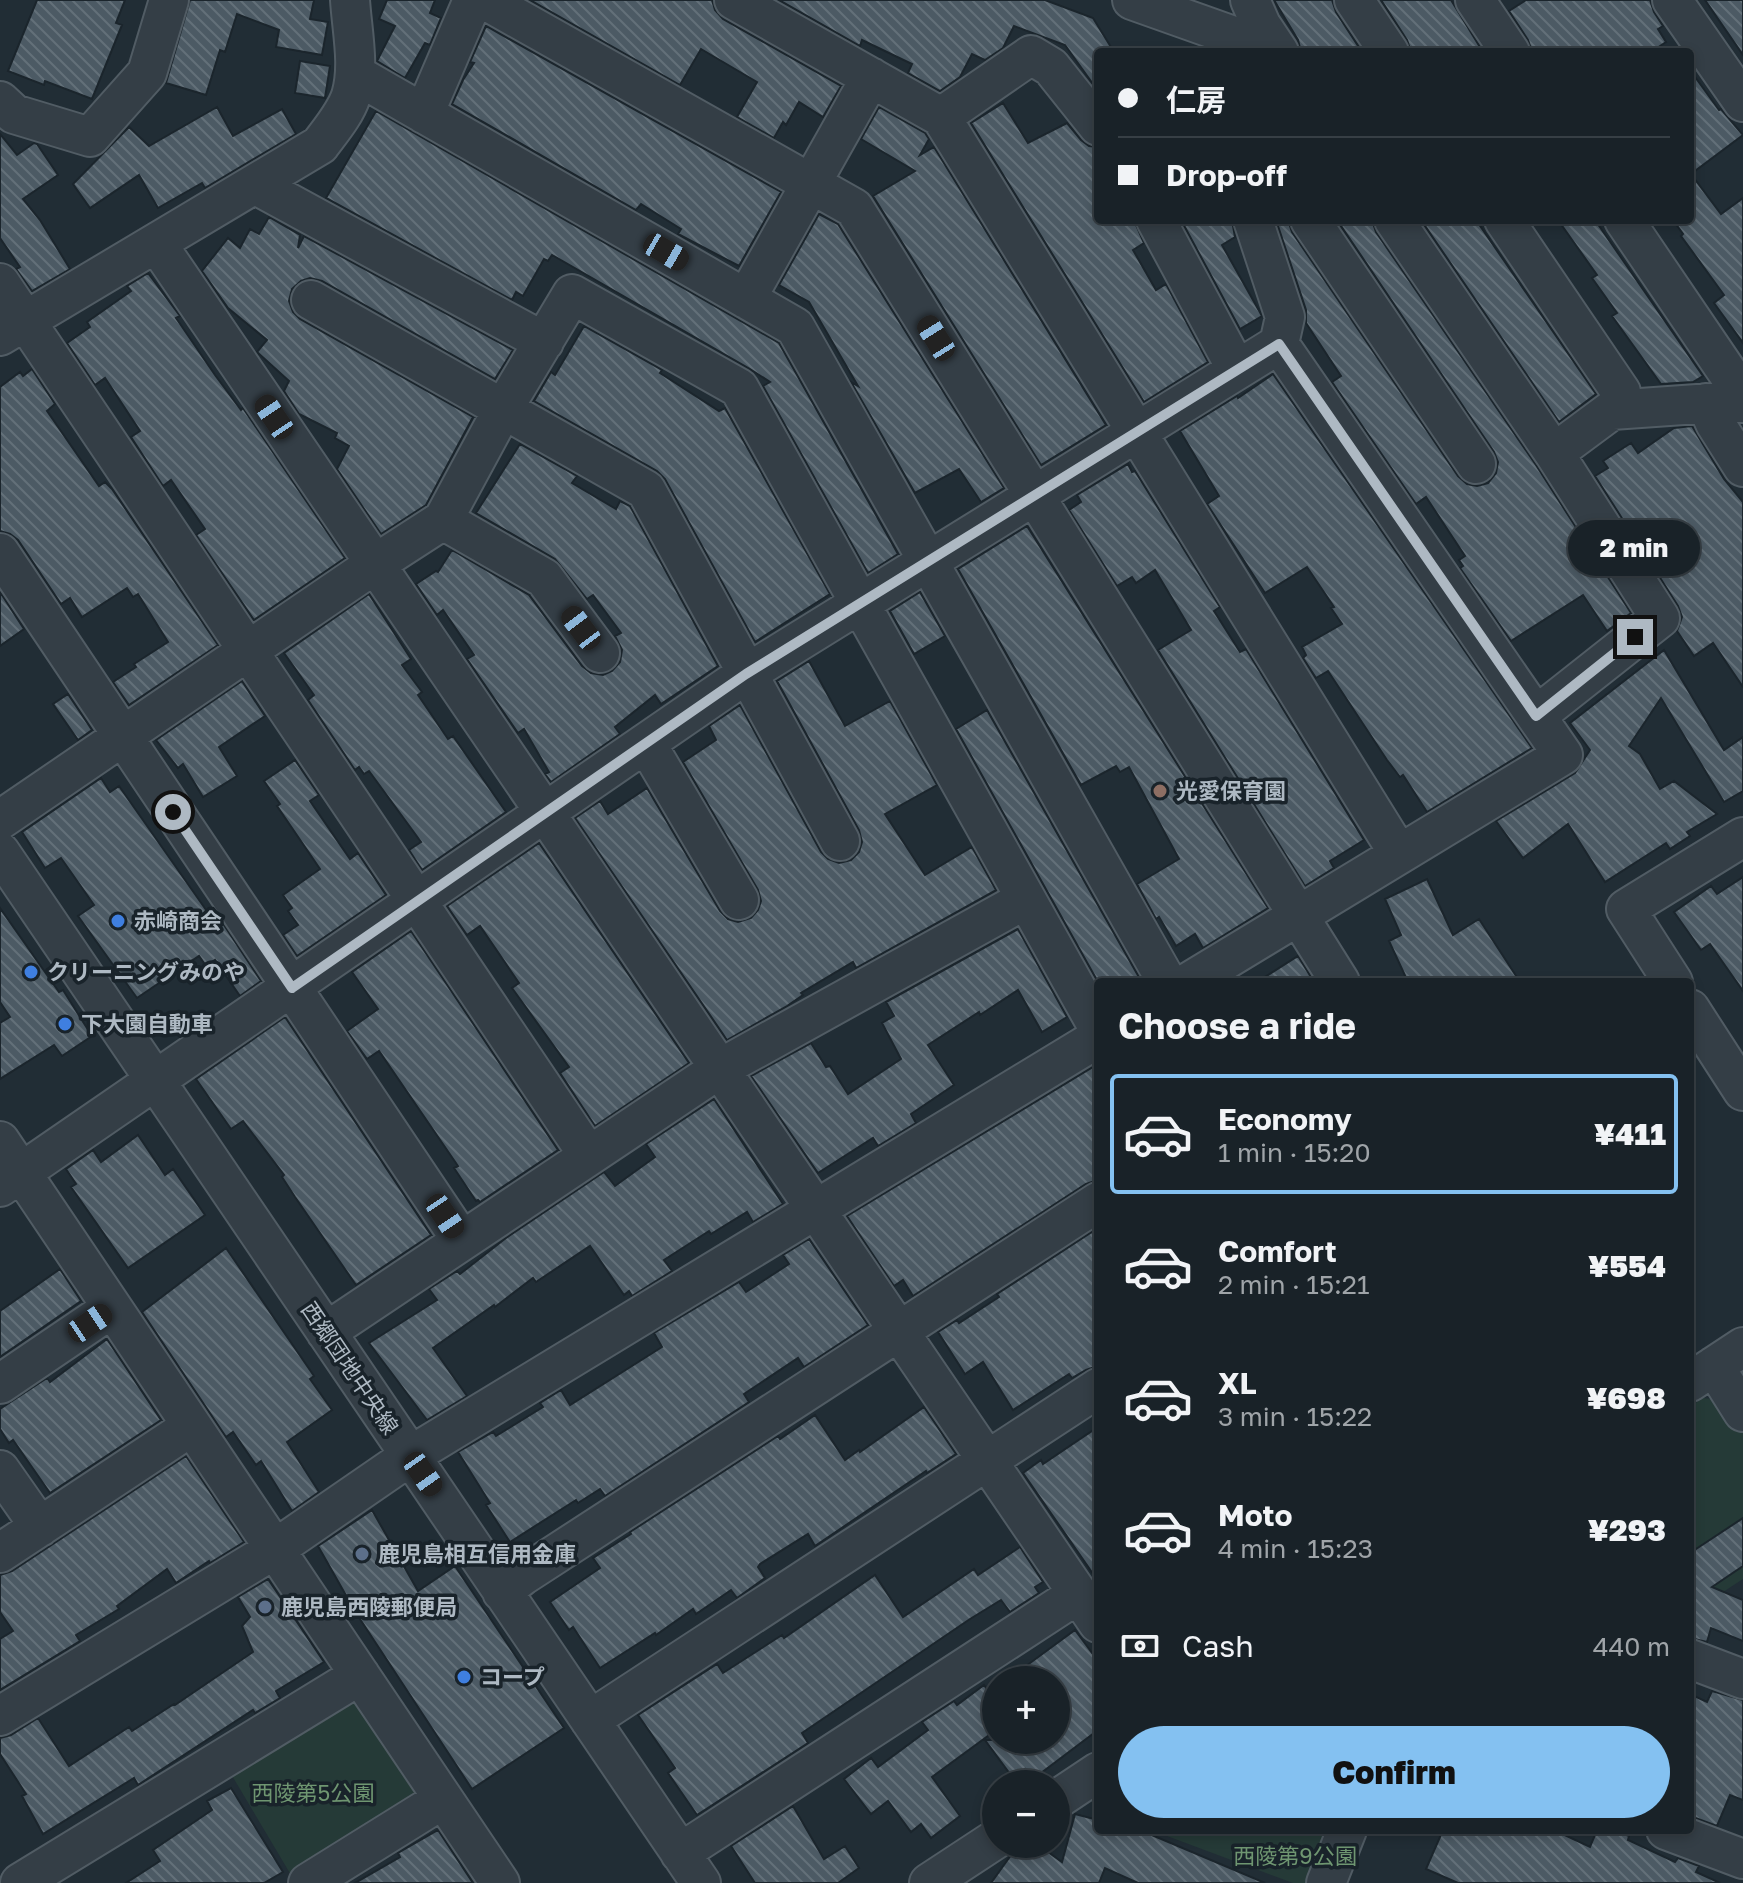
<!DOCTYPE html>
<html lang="en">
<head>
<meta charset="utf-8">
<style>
  :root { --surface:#192228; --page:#222a30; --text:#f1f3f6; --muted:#9fa4a8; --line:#373f45; --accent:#84c1f1 }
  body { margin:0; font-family:"Golos Text","Noto Sans JP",sans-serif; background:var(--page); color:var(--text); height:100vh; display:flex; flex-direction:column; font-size:30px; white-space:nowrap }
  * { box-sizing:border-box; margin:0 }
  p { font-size:26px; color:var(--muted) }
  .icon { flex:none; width:44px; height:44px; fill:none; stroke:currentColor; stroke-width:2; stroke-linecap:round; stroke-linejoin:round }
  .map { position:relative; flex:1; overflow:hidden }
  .panel { position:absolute; left:1094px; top:978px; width:600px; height:856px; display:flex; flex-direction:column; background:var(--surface); border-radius:8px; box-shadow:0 4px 12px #0003,0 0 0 2px var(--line) }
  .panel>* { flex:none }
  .top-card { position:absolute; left:1094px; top:48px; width:600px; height:176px; border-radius:8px; box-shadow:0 4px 12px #0003,0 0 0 2px var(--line); display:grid; align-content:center; height:176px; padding:0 24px; background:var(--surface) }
  .fabs { position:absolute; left:982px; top:1666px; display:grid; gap:16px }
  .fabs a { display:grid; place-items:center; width:88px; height:88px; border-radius:50%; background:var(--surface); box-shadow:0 4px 12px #0003,0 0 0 2px var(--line); font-size:40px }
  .end { position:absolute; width:36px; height:36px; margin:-18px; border:10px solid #aeb9c3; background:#111; box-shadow:0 0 0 4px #111 }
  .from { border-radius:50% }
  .bubble { position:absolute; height:56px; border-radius:28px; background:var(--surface); box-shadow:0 4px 12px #0003,0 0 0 2px var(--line); font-size:26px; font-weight:800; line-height:56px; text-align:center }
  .car { position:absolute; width:24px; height:48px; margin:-24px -12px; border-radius:10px; box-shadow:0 0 6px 2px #0007; background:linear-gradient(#222 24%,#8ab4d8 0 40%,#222 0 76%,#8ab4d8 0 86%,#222 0) }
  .top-card b { display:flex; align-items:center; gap:28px; height:76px; font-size:30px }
  .top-card b+b { border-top:2px solid var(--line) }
  .top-card i { width:20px; height:20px; background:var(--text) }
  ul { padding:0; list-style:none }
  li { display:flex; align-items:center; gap:24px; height:120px; margin:0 16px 12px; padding:0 8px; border:4px solid transparent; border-radius:8px }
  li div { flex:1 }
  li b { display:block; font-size:30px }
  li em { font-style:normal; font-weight:800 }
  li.on { border-color:var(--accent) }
  li>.icon { width:72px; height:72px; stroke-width:1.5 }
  h2 { padding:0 24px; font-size:36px; line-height:96px }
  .pay { display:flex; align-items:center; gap:20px; height:88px; padding:0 24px; font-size:30px }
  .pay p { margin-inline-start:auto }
  .cta { display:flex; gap:16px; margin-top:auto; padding:16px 24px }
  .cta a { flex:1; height:92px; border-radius:48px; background:var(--accent); color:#111; font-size:32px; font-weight:800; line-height:92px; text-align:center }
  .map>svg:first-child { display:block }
  .park { fill:#253a37 }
  .building { fill:url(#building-back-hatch); stroke:#1b252c; stroke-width:2 }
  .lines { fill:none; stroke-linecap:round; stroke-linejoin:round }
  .minor-casing { stroke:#515c64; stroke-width:42 }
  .minor { stroke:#343e46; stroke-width:38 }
  .route { stroke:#aeb9c3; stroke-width:10 }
  .education-dot { fill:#8d6e63; stroke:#19232a; stroke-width:3 }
  .shop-dot { fill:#3f7fe0; stroke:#19232a; stroke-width:3 }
  .service-dot { fill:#5c6f8a; stroke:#19232a; stroke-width:3 }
  .labels { text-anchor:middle; stroke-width:7; stroke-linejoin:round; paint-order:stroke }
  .poi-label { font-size:22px; font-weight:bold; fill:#aeb9c3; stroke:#19232a; text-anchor:start }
  .street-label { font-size:22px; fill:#aeb9c3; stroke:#19232a }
  .park-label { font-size:22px; fill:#6f9671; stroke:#19232a }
</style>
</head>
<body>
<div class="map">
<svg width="1743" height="1883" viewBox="0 0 1743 1883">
  <defs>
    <pattern id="building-back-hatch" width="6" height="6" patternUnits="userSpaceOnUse" patternTransform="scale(2)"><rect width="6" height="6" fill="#4c5a64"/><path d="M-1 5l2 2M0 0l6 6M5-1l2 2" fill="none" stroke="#637079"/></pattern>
  </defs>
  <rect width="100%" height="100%" fill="#212d35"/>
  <path class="park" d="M1703,1398L1722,1400L1743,1433V1579L1723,1592L1690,1578V1407Z
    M352,1704H364L419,1791L291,1875L231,1774Z
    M1151,1830H1337L1317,1883H1293Z"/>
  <path class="building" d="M37,0H125L116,23L122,25L92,99L45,81L44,85L8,71Z
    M190,0H314L310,19L328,22L322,55L276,47L279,30L237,14L225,52L220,50L206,95L166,83Z
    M387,0H435L430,13L441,18L430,45L425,43L405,78L377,61L395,26L379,19Z
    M530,0H712L715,10L723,19L841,86L823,117L799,102L786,125L783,122L774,138L737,117L757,82L701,49L680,85Z
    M779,0H1045L1093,18L1114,52H1098V91L1065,45L1014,26L1003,48L985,60L972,54L960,77L940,91L908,73L912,64L862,40L860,46Z
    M1274,0H1332L1336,12L1362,52H1301L1298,40Z
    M1381,0H1451L1483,52H1411L1407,40Z
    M1526,0H1650L1654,12L1663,26L1658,29L1666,42L1651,52H1532L1528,40L1509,11Z
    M1705,0H1743V55Z
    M486,26L781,192L739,266L678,234L681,229L641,204L636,210L452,104L463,80L474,63L470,62Z
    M300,61L330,66L325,98L295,93Z
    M1690,70L1719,110L1721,109L1743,135L1691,174L1721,214L1743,198V343L1714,303L1724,295L1681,236L1683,234L1673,220H1690Z
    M1003,103L1028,143L1067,123L1081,140L1089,146L1098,147V220H1134L1144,243L1133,250L1156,290L1166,284L1208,362L1144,402L971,123Z
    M217,107L233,136L282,109L296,134L205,188L202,183L158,208L139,175L90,208L73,184L129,127L149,146Z
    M879,107L925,133L929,139L920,155L934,147L1106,425L1041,465L873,196L915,171L861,139Z
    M376,111L779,343L898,554L868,573L763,386L770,382L750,369L552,255L548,261L544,259L523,296L516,292L512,300L326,198Z
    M0,134L17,155L34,143L37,144L58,175L23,199L40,220L70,269L32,291L16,269L20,267L0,238Z
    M819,214L838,224L1004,488L981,502L959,469L915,493L851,382L858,386L809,302L779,285Z
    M269,217L300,235L298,248L304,236L513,350L495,379L322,281L310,278L301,281L292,289L289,301L293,312L300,319L473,417L426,505L381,534L337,469L349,446L335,438L337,433L299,414L284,391L289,381L257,352L267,340L228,308L202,271L228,238L240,248L250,229L259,234Z
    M1181,220H1232L1235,237L1222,245L1262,316L1240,329Z
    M1276,220H1288L1292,232L1458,476L1467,484L1477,486L1488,483L1496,473L1498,462L1494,452L1337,220H1372L1376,232L1536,465L1631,613L1607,631L1583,595L1511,641L1460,568L1463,566L1459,560L1465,556L1426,497L1416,504L1332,382L1341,376L1306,323V310Z
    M1421,220H1476L1596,394L1559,422Z
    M1558,220H1595L1703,376L1693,382L1661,384L1612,316L1617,313L1592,278L1597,275Z
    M148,273L180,316L176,318L215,375L241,410L243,408L345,558L254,620L196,535L205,529L171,480L163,486L131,437L140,431L105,378L95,385L67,343L90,327L87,322L131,291L127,286Z
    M584,326L662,370L660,373L719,411L725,408L830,594L755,642L665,479L657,471L534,401L551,372L555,375Z
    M32,369L55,404L47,411L99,486L105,482L112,489L218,645L129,705L113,682L136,667L134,664L168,642L138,594L133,597L127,588L82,617L70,598L61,604L18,540L10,534L0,531V387L20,372L23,376Z
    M1273,374L1532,748L1427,812L1403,775L1400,777L1387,760L1328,671L1316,678L1303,658L1306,655L1302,647L1342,624L1331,608L1334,607L1307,567L1265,593L1207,504L1219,496L1180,431L1237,396L1238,398Z
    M1692,426L1724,479L1743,502V687L1713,643L1694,656L1677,631L1682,617L1678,606L1595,476L1608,468L1603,461L1631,443L1638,453L1674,428Z
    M520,444L577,476L572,483L616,509L620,501L630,506L718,666L661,704L655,695L615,727L620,734L551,782L545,774L549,772L524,729L518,733L467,659L474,655L443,610L437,615L416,584L436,571L438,572L452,550L529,595L582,666L591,673L603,675L612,671L620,662L622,650L615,636L621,633L593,595L587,599L555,559L476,513Z
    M1128,464L1132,472L1135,471L1220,607L1214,611L1240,652L1246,649L1364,840L1330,861L1334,868L1305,886L1158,650L1191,630L1155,570L1136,583L1132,577L1117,586L1069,510L1081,502L1077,495Z
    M1027,526L1268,908L1203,948L1195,934L1176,946L1159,917L1156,919L1137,884L1179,859L1129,767L1120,772L1116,766L1081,785L958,569Z
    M0,592L24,629L0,646Z
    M920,592L945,636L914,654L890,611Z
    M369,594L411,659L402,665L422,692L418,695L448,739L453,736L506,812L422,870L409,850L421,842L369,771L364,774L359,767L355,770L308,700L314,695L284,653Z
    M1664,650L1724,750L1743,737V791L1724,802L1661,698L1629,746L1640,754L1660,789L1674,781L1717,814L1687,832L1690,836L1670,849L1666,843L1605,882L1568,824L1523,858L1496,821L1575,773L1590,750L1570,723Z
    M809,661L845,726L890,701L937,785L885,814L925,875L972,847L996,890L856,968L853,962L801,993L803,995L787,1006L727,1040L575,818L600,801L608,814L647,788L720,911L728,919L738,922L751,918L758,910L761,901L758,890L683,762L716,740L709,726L740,705L821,852L828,859L839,863L851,860L859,852L862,842L859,830L777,681Z
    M242,681L265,716L219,747L237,776L203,797L183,764L178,768L156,740Z
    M68,694L92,730L78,740L53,704Z
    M987,710L1140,979L1142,982H1098L956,729Z
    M295,760L319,795L310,801L350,859L358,853L386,895L297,956L283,935L298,925L288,911L292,908L283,895L320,869L277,806L280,804L264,781Z
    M101,778L110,792L119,786L211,917L214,915L220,919L261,981L240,996L215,960L206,966L199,956L137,998L78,916L94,905L61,858L45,868L22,832Z
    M539,843L689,1063L595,1126L560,1073L569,1067L512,988L519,983L480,926L467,935L447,906Z
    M1743,877V991L1710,944L1701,950L1674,912L1711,886L1717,894Z
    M1427,879L1453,935L1479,919L1520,982H1408L1389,941L1401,935L1385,899Z
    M0,908L59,992L63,990L92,1036L62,1056L54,1045L0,1079V1023L10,1017L0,1002Z
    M1018,929L1067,1017L1042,1032L1018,990L980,1015L979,1012L928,1045L954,1085L911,1114L916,1123L878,1146L873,1138L818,1173L751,1076L811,1043L826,1067L830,1066L848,1094L901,1059L882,1023L894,1016L886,1002Z
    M411,931L558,1150L480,1202L478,1200L476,1201L454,1168L458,1166L379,1051L367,1059L347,1031L378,1009L352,972Z
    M1298,956L1314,982H1257Z
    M285,1017L431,1235L356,1285L295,1197L282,1177L284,1175L243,1121L231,1129L196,1079Z
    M1098,1064V1180L1086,1184L913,1296L903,1280L894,1286L847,1216Z
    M714,1099L783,1204L753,1222L747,1212L711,1234L709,1231L664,1260L672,1271L632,1296L629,1291L624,1295L590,1246L536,1282L533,1278L495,1307L494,1305L433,1348L467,1396L427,1420L369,1343L437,1300L429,1289L457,1271L460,1274L506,1238L604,1172L615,1186L655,1157L646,1144Z
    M138,1135L165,1175L173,1169L205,1215L128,1268L71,1187L76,1184L66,1169L93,1150L101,1162Z
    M1098,1228V1366L1086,1370L1072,1378L1069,1374L1013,1410L983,1362L965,1374L938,1332L957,1320L959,1323L999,1297L997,1294Z
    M809,1239L868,1325L804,1367L798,1358L744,1394L749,1402L605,1496L600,1489L578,1503L576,1500L510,1542L486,1505L490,1503L458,1452L493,1432L496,1436L543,1407L540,1403L561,1390L570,1405L662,1347L654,1333L739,1282L746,1292L789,1264L783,1255Z
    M226,1248L314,1376L310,1379L332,1410L287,1442L319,1492L292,1511L261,1461L256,1465L233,1432L226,1437L142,1312Z
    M60,1269L81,1301L0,1357V1311Z
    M107,1339L161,1420L50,1493L13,1440L9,1443L0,1429V1409L47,1378L50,1382Z
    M924,1407L956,1454L927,1473L926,1471L815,1546L808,1534L760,1564L758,1567L765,1578L737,1598L731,1590L696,1614L693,1609L656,1635L655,1633L600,1668L573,1627L569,1630L550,1602L600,1568L593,1558L631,1534L630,1532L778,1436L780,1439L815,1415L845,1460L859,1450L860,1452Z
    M1098,1427V1581L1023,1473L1041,1460L1043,1464Z
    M186,1456L244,1542L210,1563L209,1561L176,1583L167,1569L117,1606L119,1609L76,1635L80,1641L0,1690V1639L13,1631L0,1612V1575L12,1571Z
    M372,1510L418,1591L455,1566L564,1728L472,1789L356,1613L318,1546Z
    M1743,1518V1566L1712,1587L1743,1600V1641L1711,1628L1707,1642L1690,1638V1553Z
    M1020,1547L1043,1582L1035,1587L1039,1593L1010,1612L1001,1600L970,1619L802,1733L808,1743L697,1815L668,1773L675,1768L638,1715L717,1664L723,1673L782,1635L784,1638L875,1575L903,1617L974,1569L978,1575Z
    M268,1579L324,1662L276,1691L280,1698L255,1713L253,1710L138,1785L134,1778L43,1834L22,1796L26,1794L0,1754V1738L11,1735L38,1718L69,1766L129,1727L132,1731L174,1704L175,1705L253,1652L242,1626L250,1617L238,1597Z
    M1075,1630L1098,1661V1730L1033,1779L1025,1769L1013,1778L985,1740H1056V1680H1007Z
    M984,1685L996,1702V1730L932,1777L960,1816L931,1838L921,1824L911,1832L888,1801L871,1814L844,1779L871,1758L878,1767L928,1730L922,1722L954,1701L957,1705Z
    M1712,1691L1743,1700V1800L1730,1795L1717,1826L1690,1816V1694L1707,1702Z
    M231,1788L283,1872L264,1883H126L160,1861L153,1850L212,1810L207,1801Z
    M793,1806L824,1859L845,1846L859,1868L838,1883H755L731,1846Z
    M1075,1814L1098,1820V1830H1140L1265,1883H1138L1105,1868L1099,1883H991L1019,1844H1037L1062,1862Z
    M438,1830L473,1883H355L400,1857L398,1853Z
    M1443,1830H1554L1590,1847L1597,1830H1614L1629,1836L1628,1840L1675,1862L1678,1858L1699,1866L1696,1872L1720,1883H1458L1426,1869Z"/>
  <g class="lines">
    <defs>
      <path id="minor" d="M485,0L854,208L1340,982
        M734,0L941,117L1399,854
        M1132,0L1239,38
        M1250,0L1261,25L1279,52
        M1354,0L1389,52
        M1475,0L1510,52
        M1672,0L1743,102
        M355,74L795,327L1167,982
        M0,101L14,114L90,137L147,73L169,0
        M424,114L473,0
        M941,117L1031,55L1051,67L1098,126
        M256,185L544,342
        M1156,220L1237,370
        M1310,220L1476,464
        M1394,220L1554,453L1660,618L1536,716
        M1504,220L1621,392
        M1624,220L1732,379
        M157,244L1098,1623
        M0,283L589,1156
        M746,299L871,77
        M311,300L646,490L840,841
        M0,336L320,145C331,130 345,114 351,96C360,66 352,31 350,0
        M1706,403L1715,423L1743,467
        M1554,453L1612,410L1726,402L1743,403
        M443,520L544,578L600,653
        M0,553L462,1241
        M646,743L739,900
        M0,820L375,564L443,520L503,409L572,294L739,388L1098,1027
        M0,852L701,1883
        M1189,982L1563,755L1279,344
        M1673,982L1626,909L1743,837
        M1690,1009L1743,1091
        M0,1141L500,1883
        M0,1187L746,674L1279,344L1285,317L1253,220
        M326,1332L719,1069L1026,899
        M1714,1366L1743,1412
        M1690,1382L1743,1347
        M0,1384L112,1308
        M0,1470L40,1527
        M0,1553L192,1426
        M502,1592L522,1576L1098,1202
        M1690,1659L1743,1679
        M0,1716L275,1549L410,1456L1098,1038
        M590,1720L1098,1388
        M1056,1800L1098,1772
        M1666,1830L1743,1859
        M680,1853L1078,1594
        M20,1883L360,1675
        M308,1883L443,1799
        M929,1883L996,1839
        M1326,1883L1347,1830"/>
    </defs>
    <use href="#minor" class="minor-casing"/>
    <use href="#minor" class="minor"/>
  </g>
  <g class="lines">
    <path class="route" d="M173,812L292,988L746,674L1279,344L1536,716L1635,637"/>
  </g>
  <circle class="education-dot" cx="1160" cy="791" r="8"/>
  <g class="shop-dot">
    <circle cx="118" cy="921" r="8"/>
    <circle cx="31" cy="972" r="8"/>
    <circle cx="65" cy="1024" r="8"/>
    <circle cx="464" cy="1677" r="8"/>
  </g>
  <g class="service-dot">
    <circle cx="362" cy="1554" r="8"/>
    <circle cx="265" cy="1607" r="8"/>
  </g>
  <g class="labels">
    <g class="poi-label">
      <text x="1176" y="799">光愛保育園</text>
      <text x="134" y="929">赤崎商会</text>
      <text x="47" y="980">クリーニングみのや</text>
      <text x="81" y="1032">下大園自動車</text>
      <text x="378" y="1562">鹿児島相互信用金庫</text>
      <text x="281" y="1615">鹿児島西陵郵便局</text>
      <text x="480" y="1685">コープ</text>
    </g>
    <g class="street-label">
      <text transform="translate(350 1368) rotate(56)" y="8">西郷団地中央線</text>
    </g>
    <g class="park-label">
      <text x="313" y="1801">西陵第5公園</text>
      <text x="1295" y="1864">西陵第9公園</text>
    </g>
  </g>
</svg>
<div class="fabs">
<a>+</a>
<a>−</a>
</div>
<i class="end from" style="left:173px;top:812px"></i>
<i class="end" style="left:1635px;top:637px"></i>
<div class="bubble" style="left:1568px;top:520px;width:132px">2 min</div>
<i class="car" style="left:666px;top:252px;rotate:120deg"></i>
<i class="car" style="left:936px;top:338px;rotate:328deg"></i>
<i class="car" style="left:274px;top:417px;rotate:326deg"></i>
<i class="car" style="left:581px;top:628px;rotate:323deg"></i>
<i class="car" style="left:445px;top:1216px;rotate:146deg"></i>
<i class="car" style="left:90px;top:1323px;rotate:56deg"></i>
<i class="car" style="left:423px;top:1474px;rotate:145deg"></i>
<div class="top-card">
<b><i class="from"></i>仁房</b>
<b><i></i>Drop-off</b>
</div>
<section class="panel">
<h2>Choose a ride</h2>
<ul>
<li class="on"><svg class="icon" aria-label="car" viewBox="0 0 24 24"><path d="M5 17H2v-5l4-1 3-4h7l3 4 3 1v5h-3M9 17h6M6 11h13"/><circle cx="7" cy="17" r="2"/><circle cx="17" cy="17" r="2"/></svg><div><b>Economy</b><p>1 min · 15:20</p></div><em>¥411</em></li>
<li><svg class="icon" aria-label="car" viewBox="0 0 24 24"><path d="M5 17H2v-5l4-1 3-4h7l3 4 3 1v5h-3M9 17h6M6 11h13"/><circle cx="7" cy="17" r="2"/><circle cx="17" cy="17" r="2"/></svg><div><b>Comfort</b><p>2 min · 15:21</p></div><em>¥554</em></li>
<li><svg class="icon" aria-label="car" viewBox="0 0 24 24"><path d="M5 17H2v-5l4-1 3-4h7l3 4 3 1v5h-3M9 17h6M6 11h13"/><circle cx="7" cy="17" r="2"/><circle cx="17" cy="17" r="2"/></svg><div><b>XL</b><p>3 min · 15:22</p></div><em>¥698</em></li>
<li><svg class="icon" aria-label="car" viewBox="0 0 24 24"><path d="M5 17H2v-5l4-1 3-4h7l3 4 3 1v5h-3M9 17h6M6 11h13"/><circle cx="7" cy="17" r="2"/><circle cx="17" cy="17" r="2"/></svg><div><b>Moto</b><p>4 min · 15:23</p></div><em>¥293</em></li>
</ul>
<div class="pay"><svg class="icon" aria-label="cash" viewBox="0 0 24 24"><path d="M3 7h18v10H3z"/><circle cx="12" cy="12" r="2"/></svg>Cash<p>440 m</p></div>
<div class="cta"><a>Confirm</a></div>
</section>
</div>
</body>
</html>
